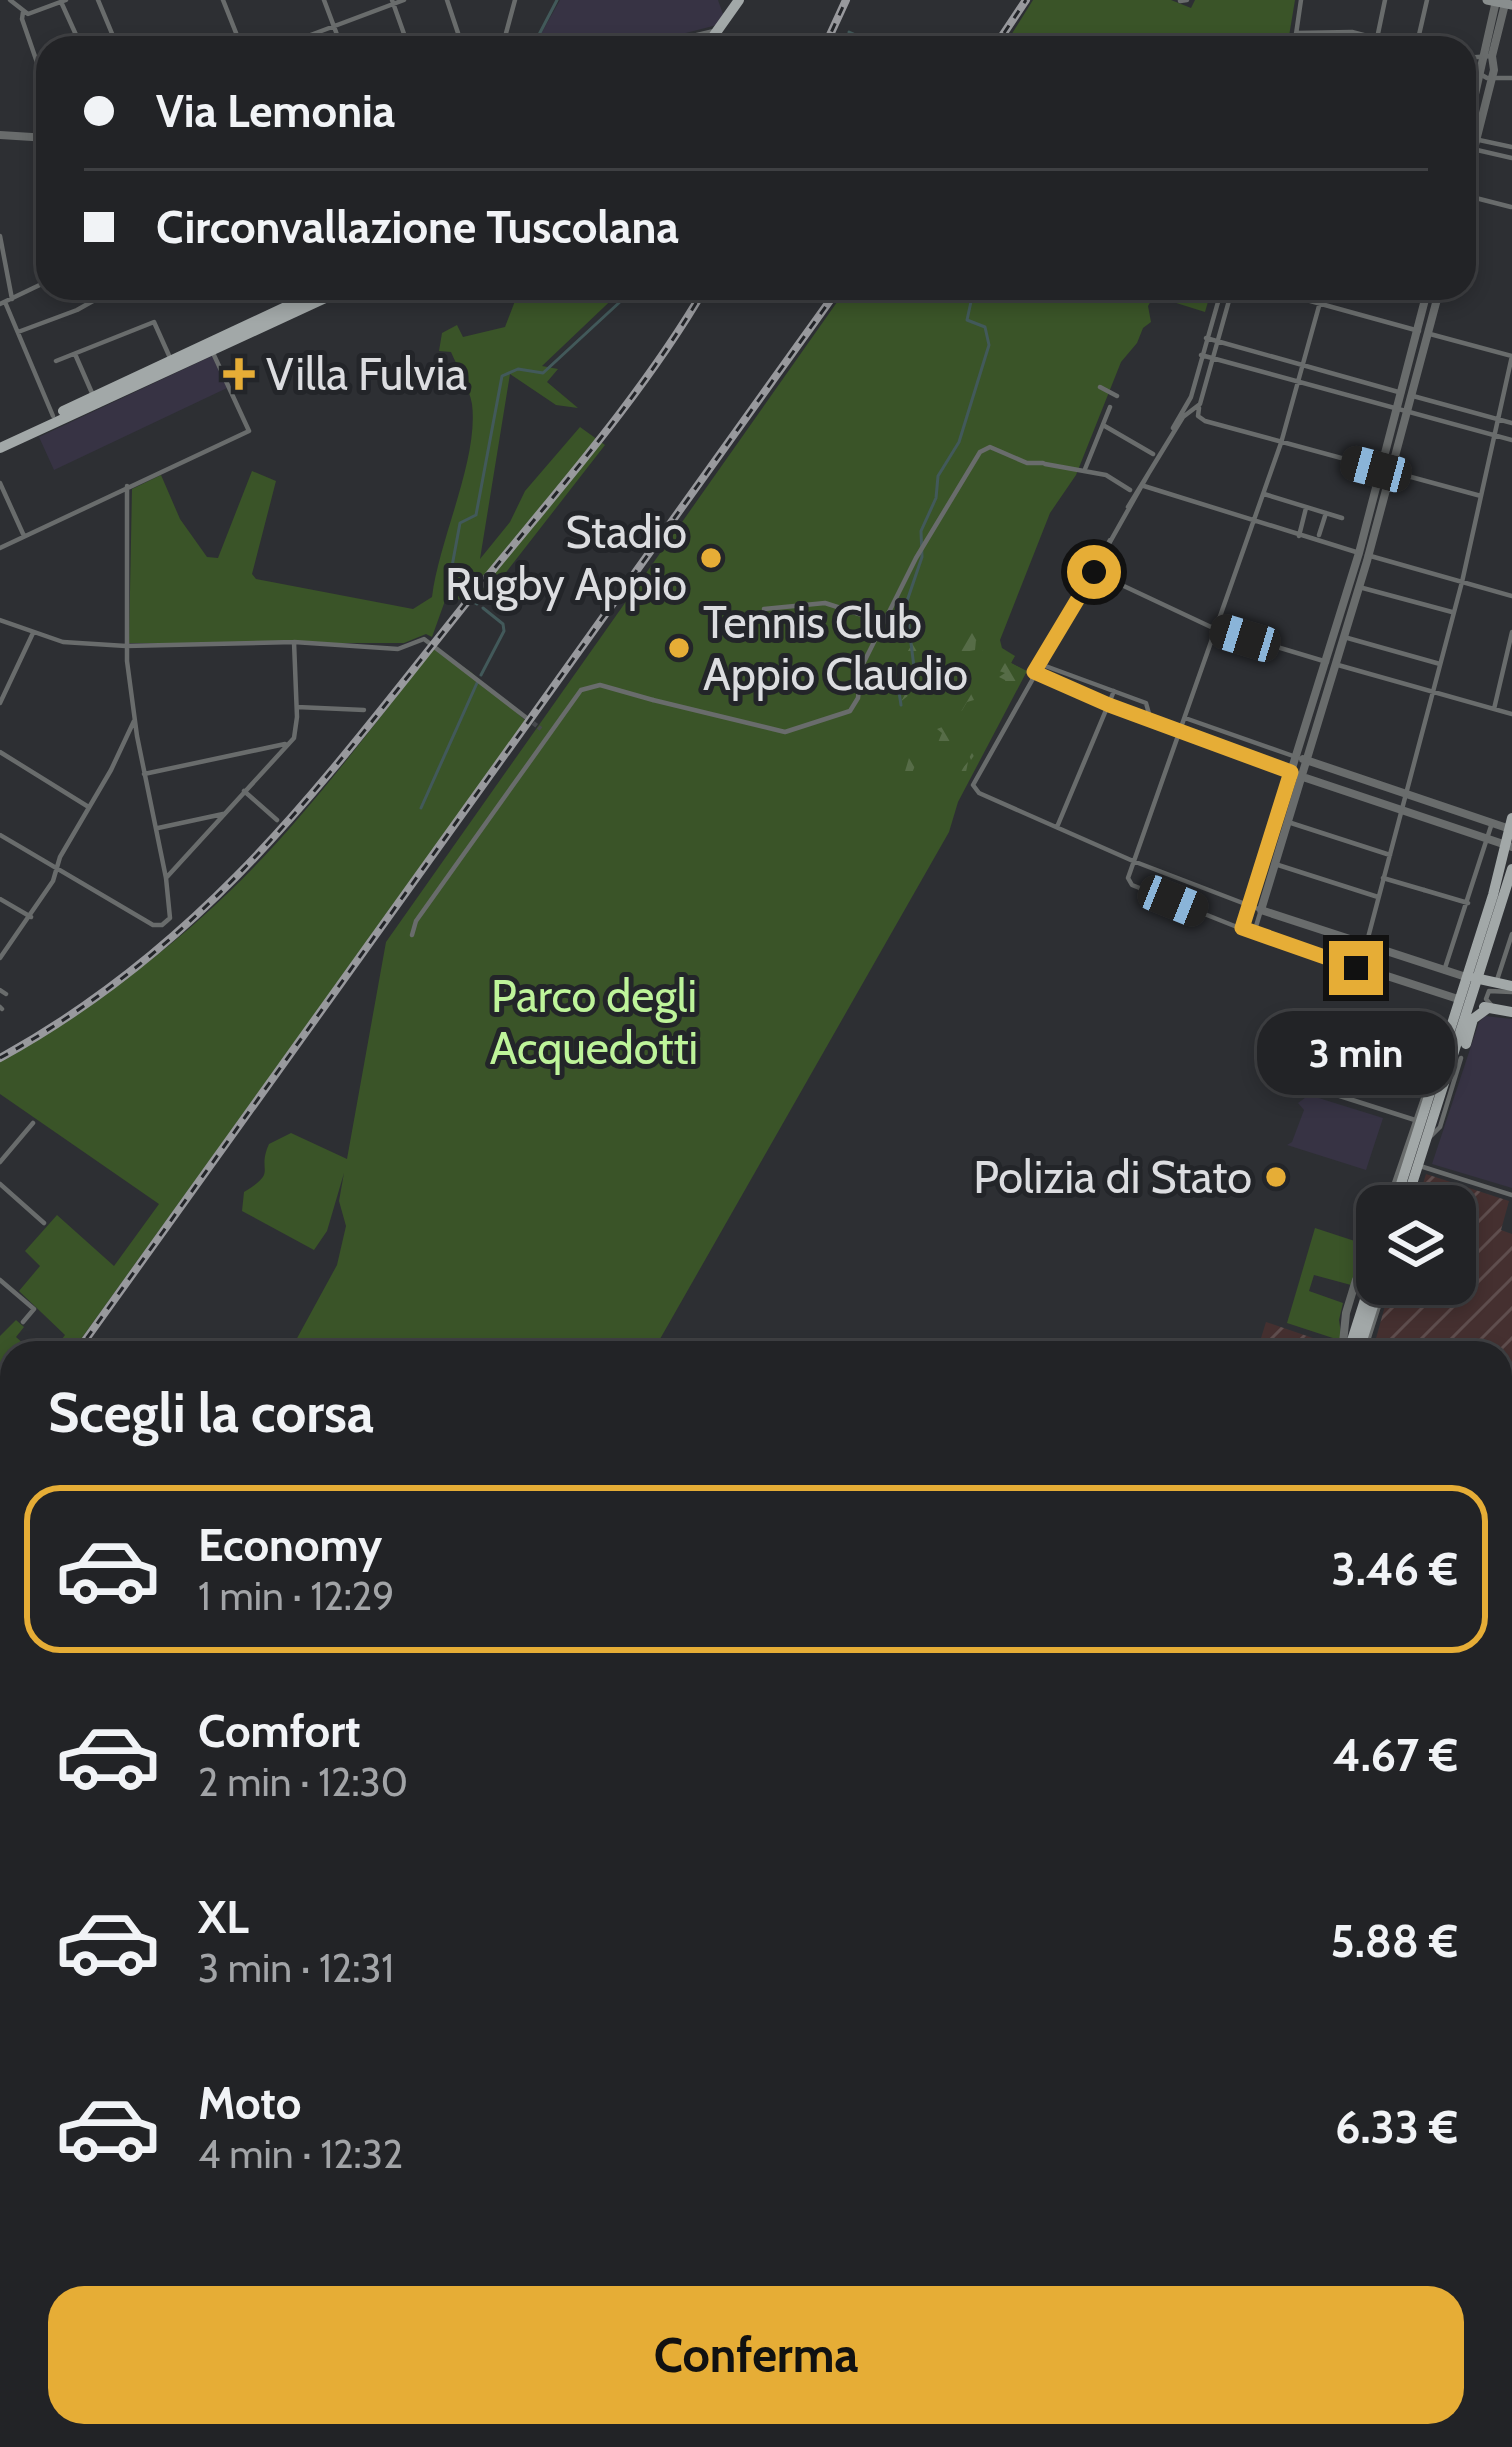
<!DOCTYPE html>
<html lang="it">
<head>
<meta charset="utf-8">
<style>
  :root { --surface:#222326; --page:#2e2f32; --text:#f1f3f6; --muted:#a2a4a7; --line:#3f4043; --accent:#e6ad36 }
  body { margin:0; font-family:Cabin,sans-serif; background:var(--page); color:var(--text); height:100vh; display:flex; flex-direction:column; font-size:45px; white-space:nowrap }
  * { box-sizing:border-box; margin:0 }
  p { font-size:39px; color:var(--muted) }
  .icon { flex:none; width:66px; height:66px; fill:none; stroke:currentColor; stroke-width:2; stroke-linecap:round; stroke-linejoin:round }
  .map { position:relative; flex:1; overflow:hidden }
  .sheet { position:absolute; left:0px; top:1341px; width:1512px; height:1107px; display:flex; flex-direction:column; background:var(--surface); border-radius:36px 36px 0 0; box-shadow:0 6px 18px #0003,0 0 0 3px var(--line) }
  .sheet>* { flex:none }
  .banner { position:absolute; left:36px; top:36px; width:1440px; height:264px; border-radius:36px; box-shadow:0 6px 18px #0003,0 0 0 3px var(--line); display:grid; align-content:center; height:264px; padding:0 48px; background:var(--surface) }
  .fabs { position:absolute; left:1356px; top:1185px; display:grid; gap:24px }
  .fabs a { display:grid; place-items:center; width:120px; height:120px; border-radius:24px; background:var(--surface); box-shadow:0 6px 18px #0003,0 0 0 3px var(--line); font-size:60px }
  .end { position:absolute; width:54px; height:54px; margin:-27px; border:15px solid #e6ad36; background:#111; box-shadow:0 0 0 6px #111 }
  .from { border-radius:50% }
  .bubble { position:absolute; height:84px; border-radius:36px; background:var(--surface); box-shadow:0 6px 18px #0003,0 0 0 3px var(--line); font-size:39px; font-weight:800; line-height:84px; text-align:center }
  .car { position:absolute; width:36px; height:72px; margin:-36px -18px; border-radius:15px; box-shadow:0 0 9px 3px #0007; background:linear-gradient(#222 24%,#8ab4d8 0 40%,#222 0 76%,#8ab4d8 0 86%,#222 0) }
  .banner b { display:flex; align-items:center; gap:42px; height:114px; font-size:45px }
  .banner b+b { border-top:3px solid var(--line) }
  .banner i { width:30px; height:30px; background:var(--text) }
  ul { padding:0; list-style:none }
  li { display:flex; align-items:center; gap:36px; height:168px; margin:0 24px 18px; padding:0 24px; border:6px solid transparent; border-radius:36px }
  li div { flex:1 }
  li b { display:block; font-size:45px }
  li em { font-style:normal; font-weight:800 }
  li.on { border-color:var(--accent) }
  li>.icon { width:108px; height:108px; stroke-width:1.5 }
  h2 { padding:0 48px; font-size:54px; line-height:144px }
  .action { display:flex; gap:24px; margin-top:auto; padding:24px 48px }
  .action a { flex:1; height:138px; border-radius:36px; background:var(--accent); color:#111; font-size:48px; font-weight:800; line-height:138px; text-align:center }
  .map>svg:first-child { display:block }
  .commercial { fill:#373344 }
  .industrial { fill:url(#industrial-furrows) }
  .green { fill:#3a5428 }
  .forest { fill:url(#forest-firs) }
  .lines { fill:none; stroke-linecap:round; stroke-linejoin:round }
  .stream { stroke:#42595a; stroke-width:3 }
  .minor-tunnel { stroke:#47494d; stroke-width:4.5; stroke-dasharray:4.5 2; stroke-linecap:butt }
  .pedestrian { stroke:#696c6c; stroke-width:4.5 }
  .minor { stroke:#696c6c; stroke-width:4.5 }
  .tertiary { stroke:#696c6c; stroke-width:8 }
  .secondary { stroke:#898e8e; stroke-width:9 }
  .primary { stroke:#a2a8a8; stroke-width:10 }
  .rail-casing { stroke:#98999d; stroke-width:8 }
  .rail { stroke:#232529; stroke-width:3; stroke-dasharray:9; stroke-linecap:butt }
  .route { stroke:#e6ad36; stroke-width:15 }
  .poi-dot { fill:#e6ad36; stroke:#232529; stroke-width:4.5 }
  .labels { text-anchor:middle; stroke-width:10; stroke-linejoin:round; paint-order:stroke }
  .poi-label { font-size:45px; fill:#dcdde0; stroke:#232529; text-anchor:start }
  .park-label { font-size:45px; fill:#bef49a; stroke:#232529 }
</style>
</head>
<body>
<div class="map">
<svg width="1512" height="2447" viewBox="0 0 1512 2447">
  <defs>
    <pattern id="industrial-furrows" width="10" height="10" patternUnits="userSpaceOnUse" patternTransform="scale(3)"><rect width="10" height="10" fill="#453030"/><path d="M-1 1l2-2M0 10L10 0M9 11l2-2" fill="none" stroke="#5f4e4e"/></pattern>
    <pattern id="forest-firs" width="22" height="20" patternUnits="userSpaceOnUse" patternTransform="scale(3)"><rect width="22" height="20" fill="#3a5428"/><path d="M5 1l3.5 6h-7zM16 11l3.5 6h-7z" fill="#566c47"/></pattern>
  </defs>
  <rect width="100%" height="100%" fill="#2d2f33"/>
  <path class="commercial" d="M560,0H718L723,14L717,25L627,48H533Z
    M212,356L227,388L54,470L39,437Z
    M1485,1016L1512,1019V1188L1432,1164L1479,1022Z
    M1309,1095L1383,1118L1366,1170L1287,1145L1292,1142L1304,1110L1298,1103Z"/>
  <path class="industrial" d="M1426,1174L1509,1201L1501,1230L1512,1234V1541L1500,1534V1353H1372L1391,1284H1455V1206H1416Z
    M1266,1322L1339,1347L1337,1353L1257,1351Z"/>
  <path class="green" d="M1033,0H1171L1191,8L1195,0H1295L1287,48H1003Z
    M520,288H624L542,366L558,369L547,382L578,408L556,405L510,374L480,559L510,522L525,491L580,427L605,445L483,602L446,598L432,637L426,634L404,643H129L132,489L161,475L180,519L207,557L218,558L252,471L276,481L252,574L256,579L413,609L432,597C439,539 479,459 472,404C469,387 458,368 451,352L439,351L442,333L457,325L463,337L505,327Z
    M847,288H1212L1205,312L1154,296L1148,306L1151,322L1143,328L1137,343L1121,362L1076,475L1050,513L1000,640L1002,648L1015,656L1011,663L1027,671L958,802L949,832L652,1353H289L337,1265L346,1226L339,1201L344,1173L327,1231L314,1250L242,1211L244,1192C279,1171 256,1173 269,1144L291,1133L347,1159L386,942Z
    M434,648L471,672L526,721L71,1353H51L65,1335L19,1291L40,1266L25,1251L57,1215L114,1266L159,1204L0,1094V1061C81,1013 160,959 228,893C305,819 369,731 434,648Z
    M1315,1228L1373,1247L1351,1285L1314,1275L1309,1291L1343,1303L1339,1320L1342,1341L1287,1323Z
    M16,1320L24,1327L16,1337L34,1353H12V1436L0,1452V1336Z
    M0,1657L12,1660V1820L0,1843Z
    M1069,2436H1484L1470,2447H1072Z"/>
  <path class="forest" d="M903,596L909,599L918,637L920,686L878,720L869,693H884L893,656L903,659L911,646L909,635H896L883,629L888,623L902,629L911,625L907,601L898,598Z
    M965,623H973L988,640V650H996L993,643H1000V650L1012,660L1011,663L1025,671C1008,688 1005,715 985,728L989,733L971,760L968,753C974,739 982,731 972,718L977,715L980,720L989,704L991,686L998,688L993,691L994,702L1007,687L1005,680L999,677L1005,673L999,671L1002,659L989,654L983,657L982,644L976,640L975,650L959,653L936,710L930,709L940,675Z
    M970,692L974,700L967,702L957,719L974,728L965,736L962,753L951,755L956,775L968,762L964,782L935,778L900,788L909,758L914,756L917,761L912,773L917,777L928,773L925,766L928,761L944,757L948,749L937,745L942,733L937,729L945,726C946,710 953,694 970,692Z"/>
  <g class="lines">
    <path class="stream" d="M849,32L885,48
      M532,48L557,0
      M467,597L452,587L450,577L460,523L476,515L502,376L518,369L543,373L635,288
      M472,601L477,604
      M481,675L504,631L503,624L483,608
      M901,705L899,692L914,667L906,604L922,557L921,531L936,498L938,476L959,442L989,345L985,327L967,320L974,288
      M421,808L477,683"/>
    <path class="minor-tunnel" d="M528,719L541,729"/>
    <path class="pedestrian" d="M1180,1L1187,0
      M1100,387L1117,396
      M1103,425L1153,454
      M1045,464L1106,475L1130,490
      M1085,469L1110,407
      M764,609L825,603L884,622
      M653,700L785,732L850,711L858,698L861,668L916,558L980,452L990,447L1027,463H1043
      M1383,878L1424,890"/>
    <path class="minor" d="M10,0L28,14L66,0
      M98,0L118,48
      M223,0L242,48
      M324,0L342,48
      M392,0L409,48
      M447,0L463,48
      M62,4L82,48
      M23,12L22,19L48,94
      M1296,33L1352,32L1413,48
      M276,48L404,0
      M502,48L515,0
      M642,48L714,31L723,36L722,48
      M1294,48L1301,0
      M1375,48L1385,0
      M1416,48L1427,0
      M1464,58L1492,56
      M1480,74L1487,78H1512
      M1465,137L1512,147
      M44,138L48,160
      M1464,147L1512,158
      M1464,195L1511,207
      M0,236L12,299
      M1263,288L1419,331
      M174,291L182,288
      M5,302L53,416
      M0,304L48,281
      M18,332L77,310L116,288
      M1206,338L1402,393
      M75,354L92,393
      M1201,355L1512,440
      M56,361L154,322L171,360
      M1413,396L1512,423
      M1199,408L1198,416L1205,421L1481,496
      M1173,428L1191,397L1222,288
      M1150,471L973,785L979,793L1133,861L1261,910L1254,933
      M0,483L24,536
      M1144,486L1356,552
      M1264,494L1342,518
      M1128,507L1183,417L1200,404L1230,297L1225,288
      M1319,535L1326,513
      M1299,536L1306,508
      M0,548L249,431L213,353
      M1367,555L1512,596
      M1095,566L1110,540
      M1094,572L1211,627L1327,662
      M1359,587L1452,612
      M0,620L63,642L126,646L294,642L398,649L424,639L528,719
      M1344,637L1440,664
      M1046,662L1059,634
      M1040,664L1146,703L1151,721
      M1338,665L1512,714
      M1034,672L1109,705L1291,773
      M0,703L33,633
      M297,707L364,710
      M1494,709L1512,632
      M1185,718L1296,757
      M0,752L87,806
      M144,774L285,744
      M244,791L277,820
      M1288,822L1390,855
      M1057,827L1114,691
      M158,828L223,814
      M0,835L153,925H162L170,918L166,878L137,736L127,661V486
      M1275,864L1378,897
      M166,878L294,738L297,717L294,642
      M1424,890L1468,903
      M0,899L31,917
      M1242,929L1132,885L1128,878L1281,443L1324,288
      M412,935L416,921L581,690L600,685L653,700
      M0,958L53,881L60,857L111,770L134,721
      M1360,968L1462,582L1512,356L1430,334
      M1444,971L1492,823
      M1497,980L1512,934
      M0,990L6,994
      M1492,1006L1486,999L1489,991L1512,992
      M0,1007L2,1009
      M1297,1090H1321L1415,1120
      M1429,1138L1440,1127L1461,1058
      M0,1162L33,1123
      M1420,1166L1512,1195
      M0,1184L44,1223
      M0,1280L34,1309L23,1322
      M1364,1353L1386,1284
      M1500,1635L1512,1652
      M0,1986L12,1963
      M0,2225L12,2205
      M0,2235L12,2242
      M1500,2423L1512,2406
      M214,2436L233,2447
      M343,2436L359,2447
      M473,2436L491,2447
      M667,2436L684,2447
      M798,2436L808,2447
      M1063,2436L1067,2447
      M559,2439L571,2447
      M42,2447L48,2436
      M554,2447L561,2436
      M620,2447L627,2436
      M856,2447H866
      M1476,2447L1489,2436"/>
    <path class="tertiary" d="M0,135L48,138
      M1464,143L1496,1
      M1464,188L1494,70L1492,56L1505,4
      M1428,288L1359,553L1242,929L1458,999
      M1440,288L1367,561L1261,910L1466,977
      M1303,759L1510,829
      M1291,773L1512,847
      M1388,1206L1425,1098
      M1342,1353L1346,1313L1356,1280L1377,1242
      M1500,1539L1512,1546
      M0,1619L12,1614
      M1500,1841L1512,1843
      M1500,1904L1512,1903
      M1500,2268L1512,2281
      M1500,2279L1512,2292
      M426,2447L433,2436"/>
    <path class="secondary" d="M1487,0L1512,5
      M1036,2436V2447
      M1057,2436V2447"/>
    <path class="primary" d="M705,48L739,0
      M63,411L326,288
      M0,448L347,288
      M1475,978L1512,986
      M1484,1007L1512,1012
      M1466,1044L1473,1019L1488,1008
      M1394,1206L1493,895L1512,818
      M1405,1206L1512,869
      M1348,1353L1377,1262
      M1358,1353L1380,1284
      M1048,2436L1049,2447
      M1002,2447L1006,2436"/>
    <defs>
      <path id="rail" d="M824,48L846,0
        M994,48L1026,0
        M0,1058C213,941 331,771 479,587C557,491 642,396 705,288
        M76,1353L839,288
        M0,1460L12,1443"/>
    </defs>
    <use href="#rail" class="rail-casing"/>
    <use href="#rail" class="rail"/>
  </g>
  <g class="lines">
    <path class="route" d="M1094,572L1034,672L1109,705L1291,772L1242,928L1356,968"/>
  </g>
  <g class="poi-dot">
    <path d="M233 356h12v12h12v12h-12v12h-12v-12h-12v-12h12z"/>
    <circle cx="711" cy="558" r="12"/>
    <circle cx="679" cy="648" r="12"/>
    <circle cx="1276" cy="1177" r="12"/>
  </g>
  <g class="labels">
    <g class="poi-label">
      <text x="266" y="390">Villa Fulvia</text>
      <text x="687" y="548" text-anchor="end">Stadio<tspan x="687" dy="52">Rugby Appio</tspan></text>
      <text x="703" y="638">Tennis Club<tspan x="703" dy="52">Appio Claudio</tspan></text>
      <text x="1252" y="1193" text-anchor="end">Polizia di Stato</text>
    </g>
    <g class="park-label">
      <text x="594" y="1012">Parco degli<tspan x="594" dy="52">Acquedotti</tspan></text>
    </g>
  </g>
</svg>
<div class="fabs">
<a><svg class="icon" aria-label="layers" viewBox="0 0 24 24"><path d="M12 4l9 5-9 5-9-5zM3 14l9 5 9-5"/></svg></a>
</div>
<i class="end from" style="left:1094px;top:572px"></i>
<i class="end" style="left:1356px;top:968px"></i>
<div class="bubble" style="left:1257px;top:1011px;width:198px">3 min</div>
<i class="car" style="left:1376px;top:469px;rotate:285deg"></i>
<i class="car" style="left:1245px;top:638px;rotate:287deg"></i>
<i class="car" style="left:1173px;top:901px;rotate:112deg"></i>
<div class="banner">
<b><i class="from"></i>Via Lemonia</b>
<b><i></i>Circonvallazione Tuscolana</b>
</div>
<section class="sheet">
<h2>Scegli la corsa</h2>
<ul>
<li class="on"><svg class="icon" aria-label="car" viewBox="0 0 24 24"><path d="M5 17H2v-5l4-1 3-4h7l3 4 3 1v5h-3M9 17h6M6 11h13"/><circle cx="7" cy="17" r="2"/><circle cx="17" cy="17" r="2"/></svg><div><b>Economy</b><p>1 min · 12:29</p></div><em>3.46 €</em></li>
<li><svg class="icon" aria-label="car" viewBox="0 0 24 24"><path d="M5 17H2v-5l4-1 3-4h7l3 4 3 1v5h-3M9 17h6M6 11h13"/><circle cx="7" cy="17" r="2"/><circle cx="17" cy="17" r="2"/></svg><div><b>Comfort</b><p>2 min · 12:30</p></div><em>4.67 €</em></li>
<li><svg class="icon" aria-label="car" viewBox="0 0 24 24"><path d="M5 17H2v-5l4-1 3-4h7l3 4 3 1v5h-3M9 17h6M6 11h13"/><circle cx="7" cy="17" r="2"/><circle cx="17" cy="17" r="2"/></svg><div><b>XL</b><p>3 min · 12:31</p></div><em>5.88 €</em></li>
<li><svg class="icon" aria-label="car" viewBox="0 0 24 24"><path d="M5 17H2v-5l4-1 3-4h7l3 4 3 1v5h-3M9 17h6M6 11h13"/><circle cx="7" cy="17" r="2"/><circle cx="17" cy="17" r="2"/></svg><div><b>Moto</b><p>4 min · 12:32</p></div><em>6.33 €</em></li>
</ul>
<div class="action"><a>Conferma</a></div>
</section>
</div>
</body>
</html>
